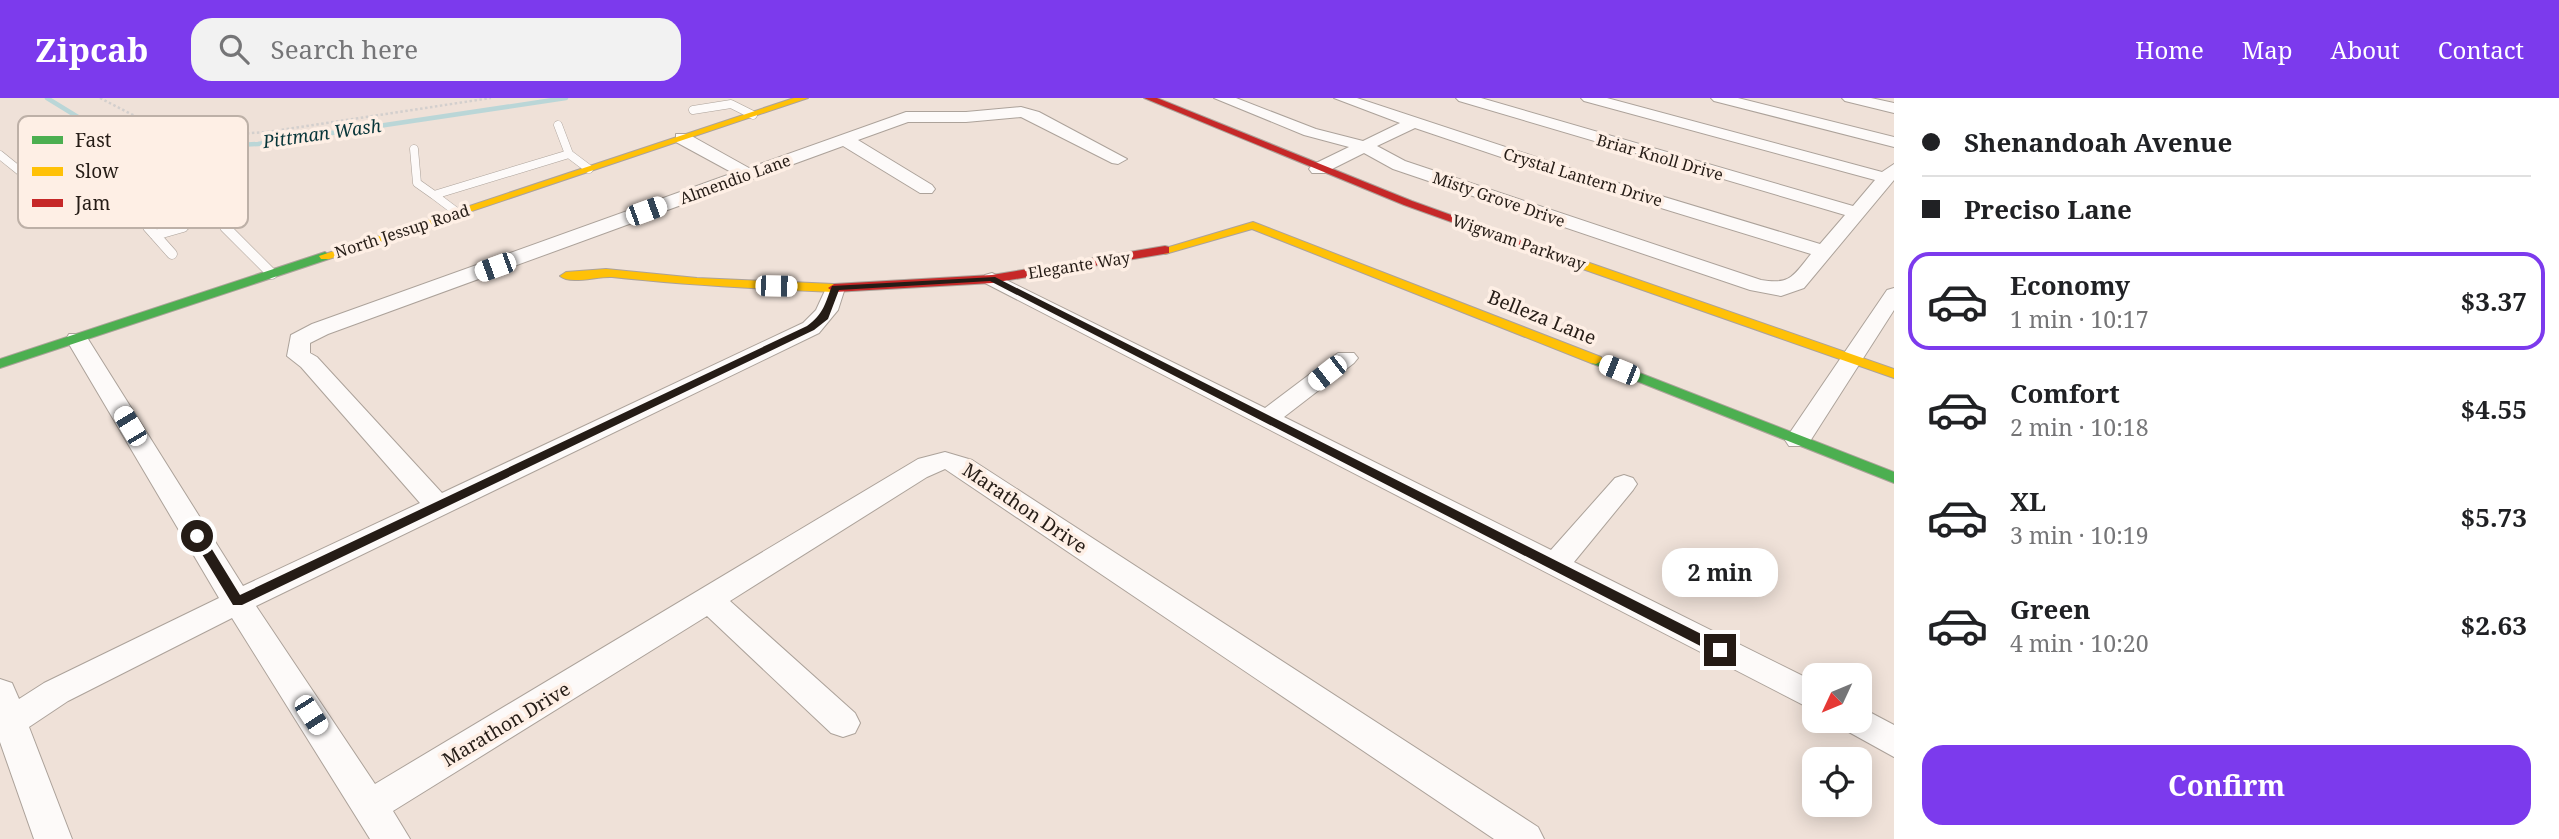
<!DOCTYPE html>
<html lang="en">
<head>
<meta charset="utf-8">
<style>
  :root { --surface:#fff; --page:#f2f2f2; --text:#202124; --muted:#757577; --line:#e0e0e0; --accent:#7c3aed }
  body { margin:0; font-family:"Noto Serif",serif; background:var(--page); color:var(--text); height:100vh; display:flex; flex-direction:column; font-size:26px; white-space:nowrap }
  * { box-sizing:border-box; margin:0 }
  p { font-size:23px; color:var(--muted) }
  .icon { flex:none; width:38px; height:38px; fill:none; stroke:currentColor; stroke-width:2; stroke-linecap:round; stroke-linejoin:round }
  .map { position:relative; flex:1; overflow:hidden }
  .sheet { display:flex; flex-direction:column; background:var(--surface); width:665px }
  .sheet>* { flex:none }
  .guide { display:grid; align-content:center; height:154px; padding:0 28px; background:var(--surface) }
  .needle { width:46px; rotate:226deg }
  .fabs { position:absolute; left:1802px; top:565px; display:grid; gap:14px }
  .fabs a { display:grid; place-items:center; width:70px; height:70px; border-radius:14px; background:var(--surface); box-shadow:0 4px 18px #0003; font-size:35px }
  .end { position:absolute; width:32px; height:32px; margin:-16px; border:9px solid #251c16; background:#fff; box-shadow:0 0 0 4px #fff }
  .from { border-radius:50% }
  .bubble { position:absolute; height:49px; border-radius:21px; background:var(--surface); box-shadow:0 4px 18px #0003; font-size:23px; font-weight:700; line-height:49px; text-align:center }
  .car { position:absolute; width:21px; height:42px; margin:-21px -10px; border-radius:9px; box-shadow:0 0 5px 2px #0007; background:linear-gradient(#fff 24%,#345 0 40%,#fff 0 76%,#345 0 86%,#fff 0) }
  .guide b { display:flex; align-items:center; gap:24px; height:66px; font-size:26px }
  .guide b+b { border-top:2px solid var(--line) }
  .guide i { width:18px; height:18px; background:var(--text) }
  ul { padding:0; list-style:none }
  li { display:flex; align-items:center; gap:21px; height:98px; margin:0 14px 10px; padding:0 14px; border:4px solid transparent; border-radius:21px }
  li div { flex:1 }
  li b { display:block; font-size:26px }
  li em { font-style:normal; font-weight:700 }
  li.current { border-color:var(--accent) }
  li>.icon { width:63px; height:63px; stroke-width:1.5 }
  .primary-button { display:flex; gap:14px; margin-top:auto; padding:14px 28px }
  .primary-button a { flex:1; height:80px; border-radius:21px; background:var(--accent); color:#fff; font-size:28px; font-weight:700; line-height:80px; text-align:center }
  header { display:flex; align-items:center; gap:42px; box-sizing:border-box; height:98px; padding:0 35px; background:var(--accent); color:#fff }
  header strong { font-size:33px }
  nav { display:flex; gap:38px; margin-inline-start:auto; font-size:24px }
  .search { width:490px; height:63px; background:var(--page); display:flex; align-items:center; gap:18px; box-sizing:border-box; padding:0 24px; border-radius:21px; color:var(--muted); font-size:26px }
  main { display:flex; flex:1; min-height:0 }
  .map>svg:first-child { display:block }
  .lines { fill:none; stroke-linecap:round; stroke-linejoin:round }
  .stream { stroke:#bad6d7; stroke-width:4.5 }
  .lane-far1-casing { stroke:#aca29a; stroke-width:9 }
  .lane-casing { stroke:#aca29a; stroke-width:11 }
  .street-casing { stroke:#aca29a; stroke-width:2 }
  .fast-casing { stroke:#aca29a; stroke-width:2 }
  .slow-casing { stroke:#aca29a; stroke-width:2 }
  .jam-casing { stroke:#aca29a; stroke-width:2 }
  .path { stroke:#d3cfcd; stroke-width:2.5; stroke-dasharray:2.5 2.5; stroke-linecap:butt }
  .lane-far1 { stroke:#fdfaf9; stroke-width:8 }
  .lane { stroke:#fdfaf9; stroke-width:10 }
  .street { fill:#fdfaf9; fill-rule:evenodd }
  .fast { fill:#4caf50; fill-rule:evenodd }
  .slow { fill:#ffc107; fill-rule:evenodd }
  .jam { fill:#c62828; fill-rule:evenodd }
  .route { fill:#251c16 }
  .labels { text-anchor:middle; stroke-width:7; stroke-linejoin:round; paint-order:stroke }
  .far-street-label { font-size:16px; fill:#251c16; stroke:#feefe5 }
  .far-water-label { font-size:18px; font-style:italic; fill:#073539; stroke:#feefe5 }
  .street-label { font-size:19px; fill:#251c16; stroke:#feefe5 }
  .key { fill:#feefe5; stroke:#bdb0a7; stroke-width:2 }
  .key-label { font-size:19px; fill:#251c16 }
</style>
</head>
<body>
<header>
<strong>Zipcab</strong>
<div class="search"><svg class="icon" aria-label="search" viewBox="0 0 24 24"><circle cx="10" cy="10" r="6"/><path d="M15 15l6 6"/></svg>Search here</div>
<nav><a>Home</a><a>Map</a><a>About</a><a>Contact</a></nav>
</header>
<main>
<div class="map">
<svg width="1894" height="741" viewBox="0 0 1894 741">
  <rect width="100%" height="100%" fill="#efe1d8"/>
  <g class="lines">
    <path class="stream" d="M47,0L104,35L167,51L258,46L566,0"/>
    <defs>
      <path id="lane-far1" d="M693,12L731,6L753,17
        M558,27L569,56L589,71
        M414,51L417,85L434,97
        M0,57L21,74L51,72L116,85L183,86L227,130
        M458,115L434,97L569,56
        M140,119L150,130
        M177,130L215,119"/>
      <path id="lane" d="M148,129L172,156
        M225,129L272,176
        M155,137L183,129"/>
      <path id="street" d="M1214,0H1236L1316,31L1363,43L1400,25L1334,0H1357L1575,72L1820,146L1845,117L1459,3L1456,0H1481L1853,108L1875,82L1584,3L1581,0H1607L1882,74L1894,66V82L1804,190L1781,198L1750,192L1393,71L1364,55L1324,75H1312L1309,71L1312,67L1349,49L1304,37ZM1415,30L1563,80L1811,156C1793,178 1791,187 1761,182L1405,63L1377,48Z
        M1711,0H1738L1894,39V49L1714,3Z
        M1842,0H1871L1894,5V15L1845,3Z
        M1021,9L1039,14L1127,61L1118,66L1112,65L1021,19L966,24H908L858,42L932,87L935,91L932,95H920L843,48L328,236L310,245V255L317,259L442,395L803,225L816,212L828,186H842L845,190L838,212L819,235L256,508L375,686L918,361L945,354L972,362L1538,729L1544,741H1494L945,371L927,379L730,503L855,615L860,625L855,635L843,639L831,635L707,518L393,713L410,741H370L232,520L68,603L29,629L72,741H34L0,644V581L12,585L19,601L44,585L219,500L66,241L69,236H85L88,241L243,488L420,405L301,269L287,258L291,237L312,226L733,75L676,44V36H688L749,70L906,14H966Z
        M992,175L1265,310L1338,255H1354L1358,260L1354,265L1284,319L1551,452L1615,380L1624,377L1633,380L1637,386L1633,392L1574,464L1815,584V613L985,185L982,181L985,177Z
        M1894,190V212L1807,348H1789L1785,342L1789,336L1887,192Z
        M1860,609L1894,627V659L1847,633L1842,623H1860Z"/>
      <path id="fast" d="M325,154L331,158L329,161L0,270V261Z
        M1596,258L1894,374V385L1591,265L1589,262L1591,259Z"/>
      <path id="slow" d="M794,0H808L329,161H321L319,158Z
        M1253,124L1601,259L1603,262L1596,266L1591,265L1252,131L1165,156L1159,152Z
        M1581,162L1894,271V280L1577,169L1575,166Z
        M606,171L697,180L834,186L840,190L834,194C760,191 686,187 612,179C597,178 571,187 560,178L566,174Z"/>
      <path id="jam" d="M1144,0H1157L1412,103L1587,166L1581,170L1577,169L1404,107Z
        M1165,148L1169,149V155L992,185L834,194L828,190L834,186L992,177Z"/>
    </defs>
    <use href="#lane-far1" class="lane-far1-casing"/>
    <use href="#lane" class="lane-casing"/>
    <use href="#street" class="street-casing"/>
    <use href="#fast" class="fast-casing"/>
    <use href="#slow" class="slow-casing"/>
    <use href="#jam" class="jam-casing"/>
    <path class="path" d="M100,0L160,31L209,38L267,34L491,0"/>
    <use href="#lane-far1" class="lane-far1"/>
    <use href="#lane" class="lane"/>
    <use href="#street" class="street"/>
    <use href="#fast" class="fast"/>
    <use href="#slow" class="slow"/>
    <use href="#jam" class="jam"/>
  </g>
  <path class="route" d="M995,179L1725,548L1727,552L1725,556H1716L990,183L839,192L828,221L814,232L242,507H233L191,438L202,435L240,497L807,228C824,216 825,205 832,188Z"/>
  <g class="labels">
    <g class="far-street-label">
      <text transform="translate(1660 59) rotate(16)" y="6">Briar Knoll Drive</text>
      <text transform="translate(1583 79) rotate(17)" y="6">Crystal Lantern Drive</text>
      <text transform="translate(735 81) rotate(-20)" y="6">Almendio Lane</text>
      <text transform="translate(1499 101) rotate(19)" y="6">Misty Grove Drive</text>
      <text transform="translate(402 133) rotate(-18)" y="6">North Jessup Road</text>
      <text transform="translate(1519 144) rotate(19)" y="6">Wigwam Parkway</text>
      <text transform="translate(1079 167) rotate(-9)" y="6">Elegante Way</text>
    </g>
    <g class="far-water-label">
      <text transform="translate(322 36) rotate(-8)" y="6">Pittman Wash</text>
    </g>
    <g class="street-label">
      <text transform="translate(1542 219) rotate(22)" y="7">Belleza Lane</text>
      <text transform="translate(1025 410) rotate(34)" y="7">Marathon Drive</text>
      <text transform="translate(506 626) rotate(-31)" y="7">Marathon Drive</text>
    </g>
  </g>
  <rect x="18" y="18" width="230" height="112" rx="10" class="key"/>
  <rect x="32" y="38" width="31" height="8" fill="#4caf50"/>
  <rect x="32" y="69" width="31" height="9" fill="#ffc107"/>
  <rect x="32" y="101" width="31" height="8" fill="#c62828"/>
  <g class="key-label">
    <text x="75" y="49">Fast</text>
    <text x="75" y="80">Slow</text>
    <text x="75" y="112">Jam</text>
  </g>
</svg>
<div class="fabs">
<a><svg class="needle" viewBox="-14 -14 28 28"><path d="M0-13l5 13h-10z" fill="#e53935"/><path d="M0 13l5-13h-10z" fill="#757577"/></svg></a>
<a><svg class="icon" aria-label="locate" viewBox="0 0 24 24"><circle cx="12" cy="12" r="6"/><path d="M12 2v4M12 18v4M2 12h4M18 12h4"/></svg></a>
</div>
<i class="end from" style="left:197px;top:438px"></i>
<i class="end" style="left:1720px;top:552px"></i>
<div class="bubble" style="left:1662px;top:450px;width:116px">2 min</div>
<i class="car" style="left:646px;top:113px;rotate:70deg"></i>
<i class="car" style="left:495px;top:169px;rotate:250deg"></i>
<i class="car" style="left:776px;top:188px;rotate:91deg"></i>
<i class="car" style="left:1619px;top:272px;rotate:292deg"></i>
<i class="car" style="left:1327px;top:275px;rotate:232deg"></i>
<i class="car" style="left:130px;top:328px;rotate:329deg"></i>
<i class="car" style="left:311px;top:617px;rotate:147deg"></i>
</div>
<section class="sheet">
<div class="guide">
<b><i class="from"></i>Shenandoah Avenue</b>
<b><i></i>Preciso Lane</b>
</div>
<ul>
<li class="current"><svg class="icon" aria-label="car" viewBox="0 0 24 24"><path d="M5 17H2v-5l4-1 3-4h7l3 4 3 1v5h-3M9 17h6M6 11h13"/><circle cx="7" cy="17" r="2"/><circle cx="17" cy="17" r="2"/></svg><div><b>Economy</b><p>1 min · 10:17</p></div><em>$3.37</em></li>
<li><svg class="icon" aria-label="car" viewBox="0 0 24 24"><path d="M5 17H2v-5l4-1 3-4h7l3 4 3 1v5h-3M9 17h6M6 11h13"/><circle cx="7" cy="17" r="2"/><circle cx="17" cy="17" r="2"/></svg><div><b>Comfort</b><p>2 min · 10:18</p></div><em>$4.55</em></li>
<li><svg class="icon" aria-label="car" viewBox="0 0 24 24"><path d="M5 17H2v-5l4-1 3-4h7l3 4 3 1v5h-3M9 17h6M6 11h13"/><circle cx="7" cy="17" r="2"/><circle cx="17" cy="17" r="2"/></svg><div><b>XL</b><p>3 min · 10:19</p></div><em>$5.73</em></li>
<li><svg class="icon" aria-label="car" viewBox="0 0 24 24"><path d="M5 17H2v-5l4-1 3-4h7l3 4 3 1v5h-3M9 17h6M6 11h13"/><circle cx="7" cy="17" r="2"/><circle cx="17" cy="17" r="2"/></svg><div><b>Green</b><p>4 min · 10:20</p></div><em>$2.63</em></li>
</ul>
<div class="primary-button"><a>Confirm</a></div>
</section>
</main>
</body>
</html>
